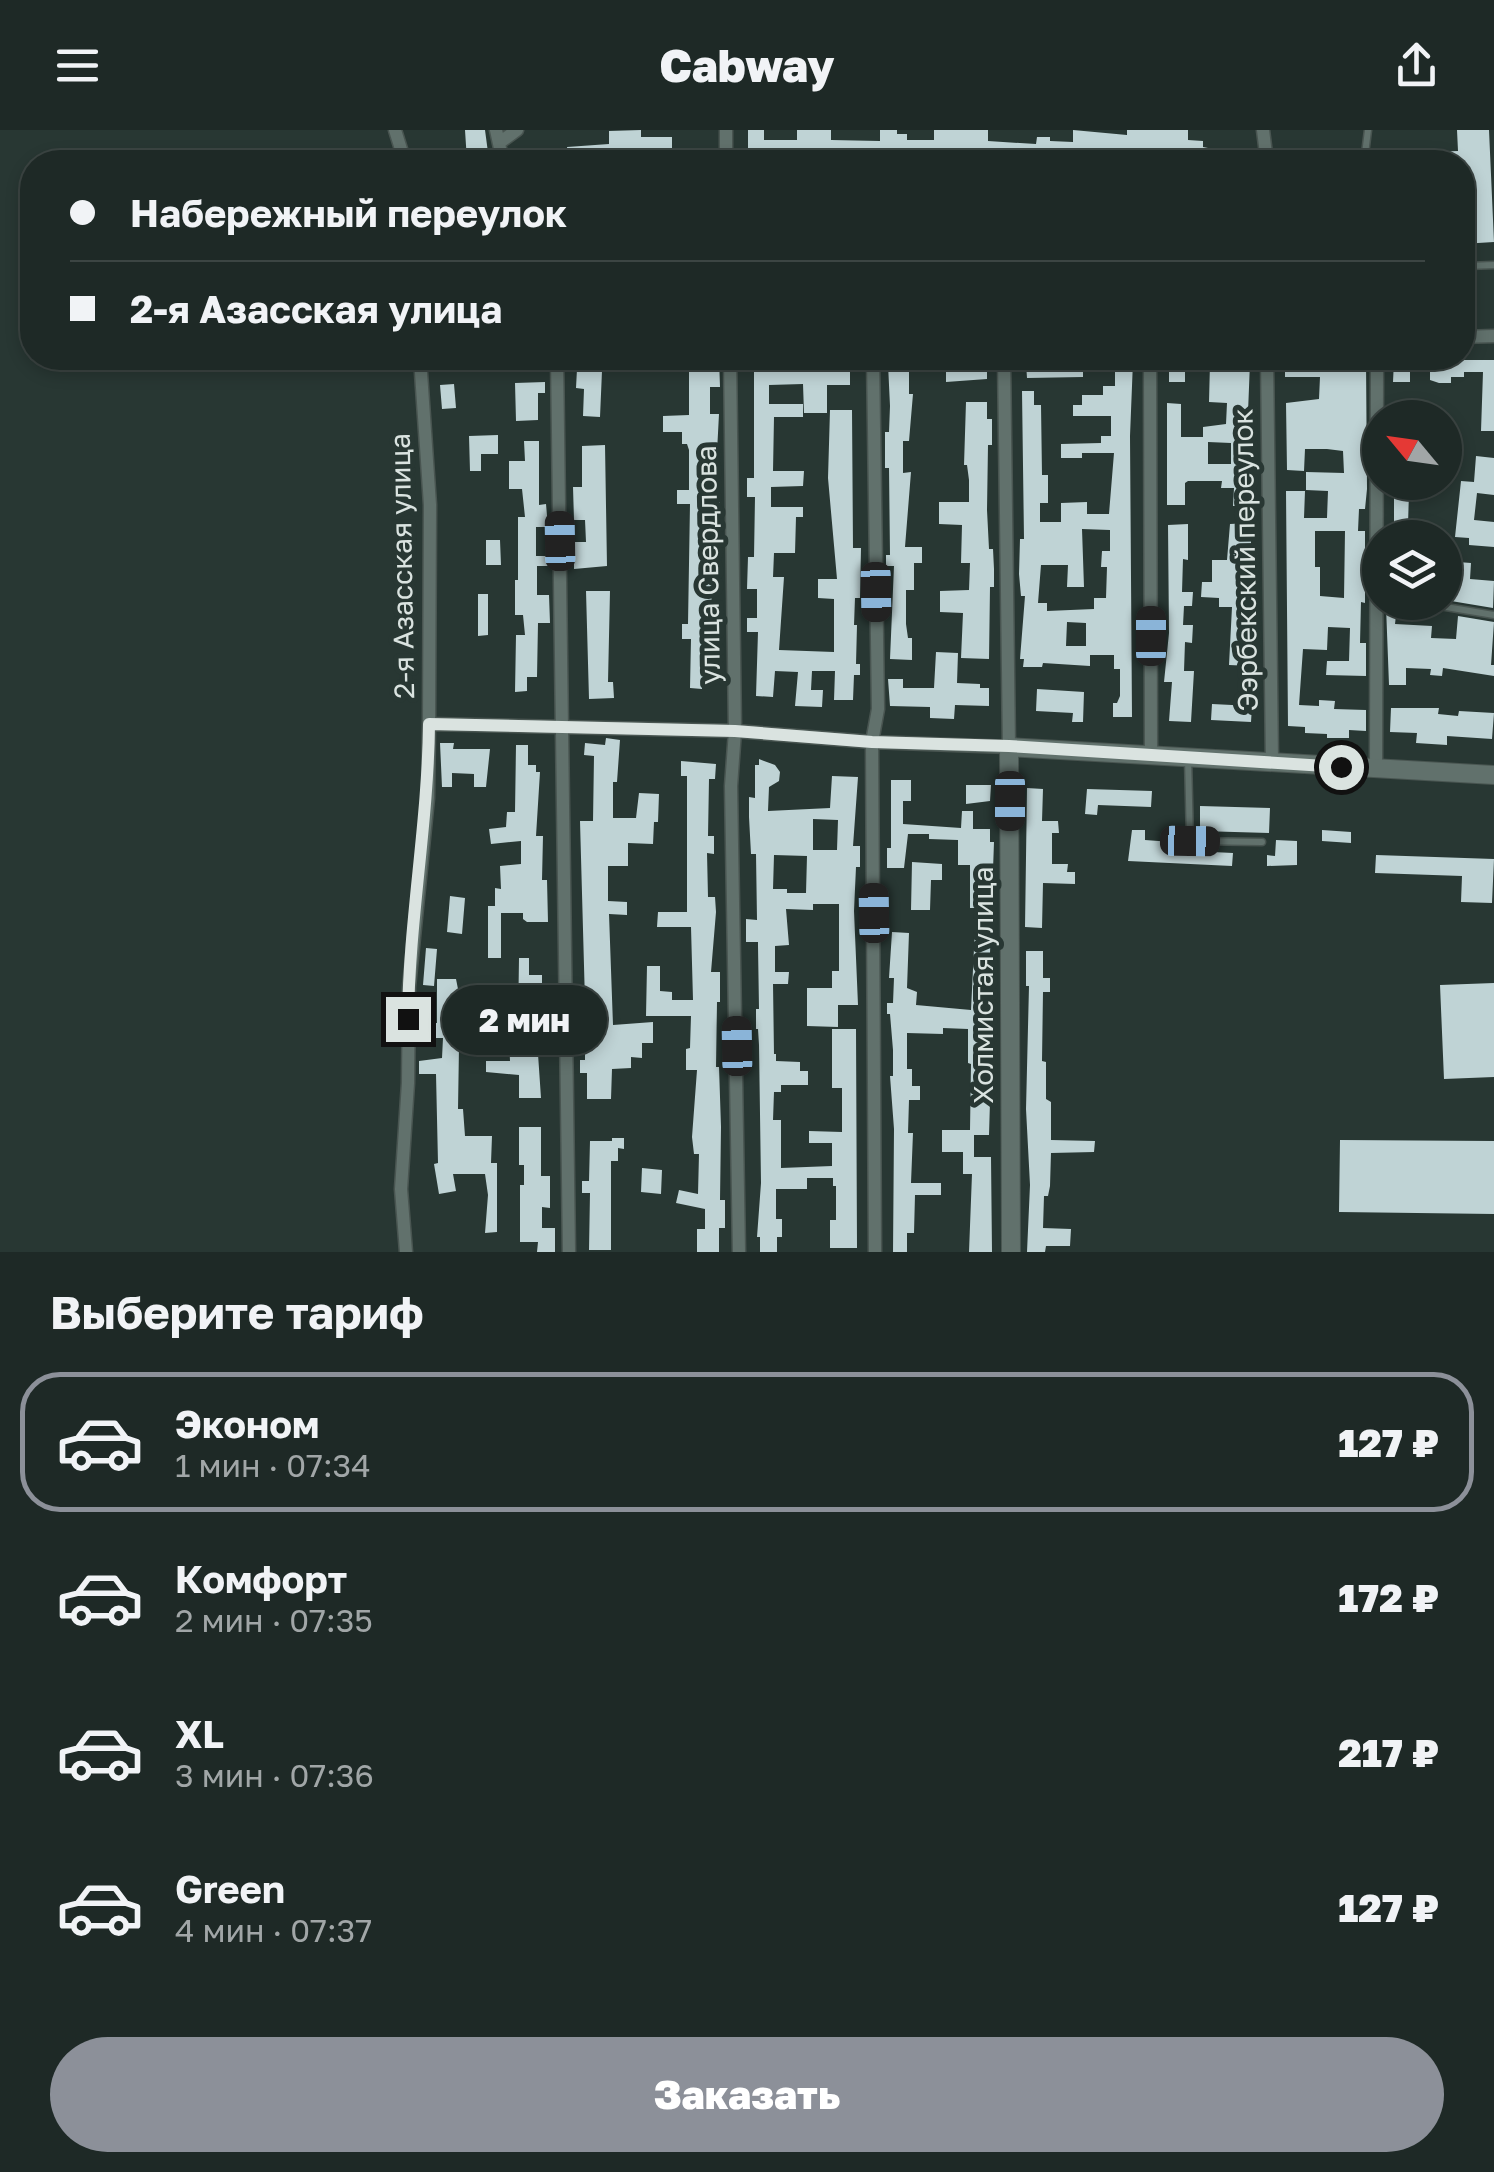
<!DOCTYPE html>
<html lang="ru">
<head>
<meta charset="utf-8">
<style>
  :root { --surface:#1e2926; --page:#26312e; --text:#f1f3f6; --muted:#a1a6a7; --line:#3c4543; --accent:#8c9099 }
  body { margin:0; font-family:"Golos Text",sans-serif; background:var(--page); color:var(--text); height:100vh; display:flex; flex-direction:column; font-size:38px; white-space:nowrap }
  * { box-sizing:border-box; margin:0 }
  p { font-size:32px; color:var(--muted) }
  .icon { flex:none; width:55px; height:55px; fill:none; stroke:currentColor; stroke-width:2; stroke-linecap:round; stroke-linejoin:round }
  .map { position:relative; height:1122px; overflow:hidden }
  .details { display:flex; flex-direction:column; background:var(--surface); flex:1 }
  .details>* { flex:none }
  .banner { position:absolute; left:20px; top:20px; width:1455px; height:220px; border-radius:40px; box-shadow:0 5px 15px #0003,0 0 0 2px var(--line); display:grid; align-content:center; height:220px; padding:0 50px; background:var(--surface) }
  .needle { width:65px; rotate:299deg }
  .controls { position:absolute; left:1362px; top:270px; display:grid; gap:20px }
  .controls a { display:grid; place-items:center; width:100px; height:100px; border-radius:50%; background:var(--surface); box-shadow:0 5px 15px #0003,0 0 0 2px var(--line); font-size:50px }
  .end { position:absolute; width:45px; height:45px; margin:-22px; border:12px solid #dae3e0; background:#111; box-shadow:0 0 0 5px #111 }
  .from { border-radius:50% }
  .bubble { position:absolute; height:70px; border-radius:35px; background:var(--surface); box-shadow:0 5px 15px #0003,0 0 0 2px var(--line); font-size:32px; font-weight:800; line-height:70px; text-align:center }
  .car { position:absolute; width:30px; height:60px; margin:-30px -15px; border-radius:12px; box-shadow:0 0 8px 2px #0007; background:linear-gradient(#222 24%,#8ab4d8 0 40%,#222 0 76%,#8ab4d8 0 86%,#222 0) }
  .banner b { display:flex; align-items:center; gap:35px; height:95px; font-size:38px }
  .banner b+b { border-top:2px solid var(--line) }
  .banner i { width:25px; height:25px; background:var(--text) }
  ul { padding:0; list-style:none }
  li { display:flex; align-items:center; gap:30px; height:140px; margin:0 20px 15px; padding:0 30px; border:5px solid transparent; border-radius:40px }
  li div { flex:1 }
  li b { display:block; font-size:38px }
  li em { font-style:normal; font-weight:800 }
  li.selected { border-color:var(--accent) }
  li>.icon { width:90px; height:90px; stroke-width:1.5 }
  h2 { padding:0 50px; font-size:45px; line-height:120px }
  .primary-button { display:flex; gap:20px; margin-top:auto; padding:20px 50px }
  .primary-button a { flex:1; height:115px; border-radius:60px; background:var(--accent); color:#fff; font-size:40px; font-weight:800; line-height:115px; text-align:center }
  header { display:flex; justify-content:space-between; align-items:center; height:130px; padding:0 50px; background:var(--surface); font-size:45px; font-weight:800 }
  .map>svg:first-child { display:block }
  .building { fill:#bfd3d5; fill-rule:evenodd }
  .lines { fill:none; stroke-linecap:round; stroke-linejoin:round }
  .lane-casing { stroke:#495551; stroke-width:9 }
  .street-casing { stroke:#495551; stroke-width:15 }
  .secondary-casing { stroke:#495551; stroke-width:20 }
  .lane { stroke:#61716c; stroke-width:6 }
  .street { stroke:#61716c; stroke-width:12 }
  .secondary { stroke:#61716c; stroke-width:18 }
  .route { stroke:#dae3e0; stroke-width:12 }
  .labels { text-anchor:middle; stroke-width:10; stroke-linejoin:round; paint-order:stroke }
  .street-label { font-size:28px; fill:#dae3e0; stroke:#283733 }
</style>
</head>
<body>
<header><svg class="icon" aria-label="menu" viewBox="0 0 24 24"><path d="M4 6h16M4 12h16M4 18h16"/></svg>Cabway<svg class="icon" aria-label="share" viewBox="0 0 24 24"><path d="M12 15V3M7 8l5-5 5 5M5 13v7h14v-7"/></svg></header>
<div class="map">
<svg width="1494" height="1122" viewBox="0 0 1494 1122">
  <rect width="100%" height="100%" fill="#283733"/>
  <path class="building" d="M465,0H485L489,30L467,31Z
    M641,0V7H672V27L628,26V32H569L567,17L609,14V1Z
    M748,0H764V10H797V0H831V10L880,11V0H897V4H907V10H934V0H988V11L1036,14L1037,7H1050V11L1073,12V0L1127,5V0H1188V10L1203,11V17L1208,18V30L897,32V21L875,20V32L748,31Z
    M1457,0H1489L1494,112L1462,114V32H1385L1384,24L1458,21Z
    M679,228H719L720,257H710V284H719L717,322H711V347H717V370H720V380H712L711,424H706V446H712L711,502H704V522H711V554H702V559L690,558L691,509H682V494H688L690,374H677V360H689V320L687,314H682V302H663V286L689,285V241H668V230H679Z
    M784,228H814V235H850V255H827V283H804L803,254L769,255V274H803V287H774L773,341H804L803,356L771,357V377H803V387H796L795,423H774L773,447H784L779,520L834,522V469L818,468V449H837L828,348L830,280H852L853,418H861L860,468H855L854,495H857L856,534H860V545H854L853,570H834L835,541H812L811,560H823L822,577L795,576L798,542L775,541L773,567L756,566L758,502H747V488H757V459H747L748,427H754L755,367H747V348H754V234H784Z
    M946,228H958V233H987V249L946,252Z
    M1285,228L1310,232L1366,231L1367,359L1365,379H1359L1358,401H1365V473L1361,472L1360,513H1366V546L1326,545L1327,531H1349L1350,498L1328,497L1327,520L1303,519L1299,575L1319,576V570L1335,571L1334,579L1366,580V601L1349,600V608H1327V604L1305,603V597L1288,596L1286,361H1305L1304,388H1327L1328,361L1306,360V342L1344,343L1343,321L1327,319H1305L1304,341L1287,340L1286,273L1319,269L1320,247H1285ZM1315,401H1345L1344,468L1320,466V437H1315Z
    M1394,230L1410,231V252H1393Z
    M1422,230H1494V301H1481L1483,242H1464V247H1451V253H1439L1430,250V240H1422Z
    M1115,231H1133L1130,306L1132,587H1113V573H1117L1120,566V539H1114V525H1090V536L1043,533L1042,537H1023L1024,529H1020L1025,466H1021L1019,444L1020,409H1024L1022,261H1034V275H1041L1042,345H1048V373H1040V392H1061V373L1087,372V384H1109L1114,323H1082V328H1061V314L1101,313V306H1111V286H1073V275H1082V265H1103V256H1115ZM1082,399L1110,400V421H1102L1101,437H1107L1106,468H1094V479L1047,481V473H1038L1041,435H1068L1067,457H1084ZM1067,492L1086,493V516H1066Z
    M1169,231H1185V252H1169Z
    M1083,232V247L1027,248L1026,233Z
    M1250,232L1247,308L1250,320V376H1233L1234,358H1221L1222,351H1188L1185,353V375H1167V273L1181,274V307H1203V297L1226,294L1227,273L1209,272L1210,233ZM1208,312L1231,313V334H1208Z
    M888,234H909V264H913L909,311H903V343L911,342L905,417H922V433H914V460H906V494L908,508H912V530L890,529L894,436H886V425H890L889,338H885V302H889L890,276Z
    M577,239L602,241L600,287L583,286L584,259L576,258Z
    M545,252V263H538V290L516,291L515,253Z
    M454,254L456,278L442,279L440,255Z
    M966,272H987V289H992V315H988L987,380L989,419H993L994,439V457H990L989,529L961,528L963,483L940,482V461L969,460L970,433H961L962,395L939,394V372H969V350L967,335H964Z
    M498,305V324H481V341H470L469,306Z
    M524,311H539V375L546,374L548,397H536V426H548V436H537V465H549L550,493H538L537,547H527V561L515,562L516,505H525L523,485H515V450H518V387H525L522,359H509V331H525Z
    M605,315L607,436L574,439V412H586L585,390H574L573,357H582V316Z
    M1476,326L1494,328V365L1477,363L1474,390L1494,392V417L1469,415V408L1455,407L1461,351L1474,352Z
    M1394,352H1419V365L1409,363L1408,394L1414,395V404L1394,403Z
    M1251,393V421H1258V432H1252L1251,491L1257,492V514H1252L1251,536L1229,535L1232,477H1219V468L1201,467L1202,452H1212V430H1227L1230,394Z
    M1188,394V430L1183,429L1182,462H1193L1192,476H1184L1183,495H1193L1192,513L1185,512L1184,541H1194L1191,592L1169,591L1172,552H1164L1169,503L1168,395Z
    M486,410H500L501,435H486Z
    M1445,431L1471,433L1470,449L1494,451L1493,478L1445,470Z
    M586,461H610L608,552H613L614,568L589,569Z
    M478,464H488V505L478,506Z
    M1386,476L1397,477L1395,494L1432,496L1431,508L1456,509L1458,486L1494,492L1491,535H1494V546L1443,538L1442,546L1430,545L1431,539L1406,538V555H1389Z
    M936,522L958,523L957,553L980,554V558H989V576L955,575L954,589L930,588V577L890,576L888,549H903V558H934Z
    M1037,559L1084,562L1083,592H1072L1073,583L1036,581Z
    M1212,574L1252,576L1251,592L1211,590Z
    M1391,578H1439L1438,584L1458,586L1459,581L1494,583L1492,609L1447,606V615L1416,613L1417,603L1390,602Z
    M606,608L620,610L617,652H613V688H636L639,663L659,664L658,692H654L653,714L628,713V736H608V771L627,772V785L609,784L613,895L653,892V913H642V928L631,927V938L612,939L611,969H587V943H580V930H585V903L580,904V872H585L580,691H593L594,626L584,625L585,613L605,615Z
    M440,613H454L453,619H490L486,657H474V644L452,643V657H442Z
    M516,615H528V635H536V642H540L536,706H543L542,750H547L548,792H527L523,789V783H501V828H488V776H495V758L501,759L500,736L521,734V711L491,714L489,699L506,697L507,682H515Z
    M759,629L775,635L780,642L779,651L769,657L768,681L830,678L832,646L858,647L853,716H860V737H856L854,781L858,875H838V897L807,896V858H832V841H839V774H813V780L786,779L789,815L775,816V842H789L788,854H773L774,924H776V931L800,932V941H808V955H781V962H774L773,990H781V1038L832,1036V1013H809V1001L842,1002V958H832V899H856L857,1118H830V1090H836V1056H833V1048H807V1059H776V1089H782V1107H777V1122H760V1107H757L761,1053L759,915L758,899H756V879H759L758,816V812H746V789L757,790L756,724H751L749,687V667L755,668V635H759ZM813,689L838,690L837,720H813ZM774,725L807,726L806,763H787V759H773Z
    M681,631L716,634L715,649H709L708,706H714V724L707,723L708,767H715L716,782L711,842H720V872H717L716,937H719L721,997L720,1070H725V1098H719V1122H697V1099H705V1079L676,1073L679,1060L698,1064L699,1024H694L692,1007L697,940H686V919L690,918L691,886H646L647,836H660V861L672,862V870H693L691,797H657L658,782H687V646H681Z
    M891,650H911V671H903V694L961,698L962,681H973V699H990V712H994L989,851L992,905L989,1005H974V1027H991L992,1122H969L972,1044H963V1022H942V1000H970L971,934L968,933V899L943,898V904L907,903V939H912V956H920V970H909L908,1003H913L911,1053H941V1065H915L914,1103H907V1122H893L894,999L890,946H893V920L890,884H887V873H893L894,848H889L892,802L909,803L907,858L917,862L916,875L971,880L976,778H970V735H958V710L929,709V704H908L904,738H887V718H891Z
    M966,655H991L990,671L966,674Z
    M1027,658L1043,659L1042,691H1058L1059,703H1052V734H1068L1067,742H1075V754L1043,753L1042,798L1025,797Z
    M1087,659L1152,661L1151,677L1098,675L1097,685L1085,684Z
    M1200,676L1270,678L1269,703L1200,701Z
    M1132,700H1145V710L1172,712V720L1233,723L1232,736L1128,731Z
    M1322,700L1351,702V713L1322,711Z
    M1276,710L1297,711V735L1267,736V725L1275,726Z
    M1376,725L1494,729L1492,773L1461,772L1462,746L1375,743Z
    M912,732L942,734V750H931L930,780H911Z
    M450,766L465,768L462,804L447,802Z
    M426,818L437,819L434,856L423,855Z
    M1026,821H1043V848H1050V862H1043L1042,931L1046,932V969L1051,972V1010L1095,1011L1094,1022L1051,1023L1050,1056L1048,1066H1044L1043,1098L1071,1099L1070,1116H1046L1045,1122H1027L1030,1055L1026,979L1029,856H1026Z
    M519,828H529V845H542V885H550V924H538L541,968H519V945L486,942V931H510L509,910H502L501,896L518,895Z
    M437,849H456L458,859L494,864L493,881L457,875V903H470V917H459L458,979H463L465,1006H492L491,1033H497V1102L485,1103L488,1065L485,1044H453L456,1061L439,1064L434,1034L438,1033L436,944H419V931L442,928L443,908H424V893H437Z
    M1494,853V947L1444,949L1440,855Z
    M519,997H541V1046H550V1078L542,1077V1098H555V1122H537L538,1112H520V1055H524V1035H519Z
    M612,1008H624V1019L618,1018V1031H611V1120H589L590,1063H582V1051H589L590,1011H612Z
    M1340,1010L1494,1011V1084L1339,1082Z
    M642,1038L662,1040L661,1064L641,1062Z"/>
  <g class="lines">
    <defs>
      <path id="lane" d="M1364,32L1368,0
        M1467,136L1494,135
        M1416,472L1494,485
        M1188,628L1190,711L1262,712"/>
      <path id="street" d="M395,0L405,32
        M496,0L503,32
        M726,0V32
        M1263,0L1267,32
        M499,13L517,0
        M1462,207L1494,206
        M557,228L569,1122
        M730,228L735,601L731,656L739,1122
        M873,228L878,579L872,612L875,1122
        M1150,228L1151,625
        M1267,228L1272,632
        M429,594L735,601L872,612L1009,617L1004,228
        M1376,640L1377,228
        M406,1122L401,1059L408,953L409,857L428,668L429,594L430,375L420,228"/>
      <path id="secondary" d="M1011,1122L1009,617L1494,645"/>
    </defs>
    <use href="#lane" class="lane-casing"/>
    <use href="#street" class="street-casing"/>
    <use href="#secondary" class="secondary-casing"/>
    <use href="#lane" class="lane"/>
    <use href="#street" class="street"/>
    <use href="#secondary" class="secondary"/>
  </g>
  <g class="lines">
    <path class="route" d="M408,889C409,790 428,693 429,594L735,601L872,612L1009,616L1341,637"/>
  </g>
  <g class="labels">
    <g class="street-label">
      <text transform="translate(1245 430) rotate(-91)" y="10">Ээрбекский переулок</text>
      <text transform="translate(708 435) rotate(-91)" y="10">улица Свердлова</text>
      <text transform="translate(402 436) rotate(-91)" y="10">2-я Азасская улица</text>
      <text transform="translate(983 855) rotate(-90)" y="10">Холмистая улица</text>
    </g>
  </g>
</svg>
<div class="controls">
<a><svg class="needle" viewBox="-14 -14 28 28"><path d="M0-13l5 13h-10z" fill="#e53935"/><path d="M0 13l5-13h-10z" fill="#a1a6a7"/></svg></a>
<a><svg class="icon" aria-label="layers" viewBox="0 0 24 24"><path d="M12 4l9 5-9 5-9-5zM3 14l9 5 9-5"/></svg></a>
</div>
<i class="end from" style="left:1341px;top:637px"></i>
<i class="end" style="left:408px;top:889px"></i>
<div class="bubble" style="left:442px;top:855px;width:165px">2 мин</div>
<i class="car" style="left:560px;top:411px;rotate:359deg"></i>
<i class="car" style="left:876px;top:462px;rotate:179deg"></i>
<i class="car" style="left:1151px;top:506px;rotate:0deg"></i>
<i class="car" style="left:1010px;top:671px;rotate:180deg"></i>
<i class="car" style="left:1190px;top:711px;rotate:91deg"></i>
<i class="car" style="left:874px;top:783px;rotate:359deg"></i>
<i class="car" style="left:737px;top:916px;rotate:359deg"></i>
<div class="banner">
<b><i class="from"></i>Набережный переулок</b>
<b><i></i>2-я Азасская улица</b>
</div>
</div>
<section class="details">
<h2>Выберите тариф</h2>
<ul>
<li class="selected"><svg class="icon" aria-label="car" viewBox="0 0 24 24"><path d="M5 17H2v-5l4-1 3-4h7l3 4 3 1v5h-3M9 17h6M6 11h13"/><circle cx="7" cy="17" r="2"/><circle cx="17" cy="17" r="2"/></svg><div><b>Эконом</b><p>1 мин · 07:34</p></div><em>127 ₽</em></li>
<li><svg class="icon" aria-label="car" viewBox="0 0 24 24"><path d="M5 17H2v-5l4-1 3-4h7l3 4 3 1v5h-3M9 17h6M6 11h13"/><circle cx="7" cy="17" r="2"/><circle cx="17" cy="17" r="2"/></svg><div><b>Комфорт</b><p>2 мин · 07:35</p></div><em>172 ₽</em></li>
<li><svg class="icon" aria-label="car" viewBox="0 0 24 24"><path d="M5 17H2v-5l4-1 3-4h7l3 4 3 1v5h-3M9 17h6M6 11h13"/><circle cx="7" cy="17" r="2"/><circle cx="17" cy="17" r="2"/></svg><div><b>XL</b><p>3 мин · 07:36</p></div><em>217 ₽</em></li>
<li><svg class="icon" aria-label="car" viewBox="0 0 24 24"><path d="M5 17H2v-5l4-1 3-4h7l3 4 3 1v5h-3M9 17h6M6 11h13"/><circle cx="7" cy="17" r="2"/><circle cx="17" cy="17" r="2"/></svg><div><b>Green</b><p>4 мин · 07:37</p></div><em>127 ₽</em></li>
</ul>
<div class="primary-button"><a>Заказать</a></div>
</section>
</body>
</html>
